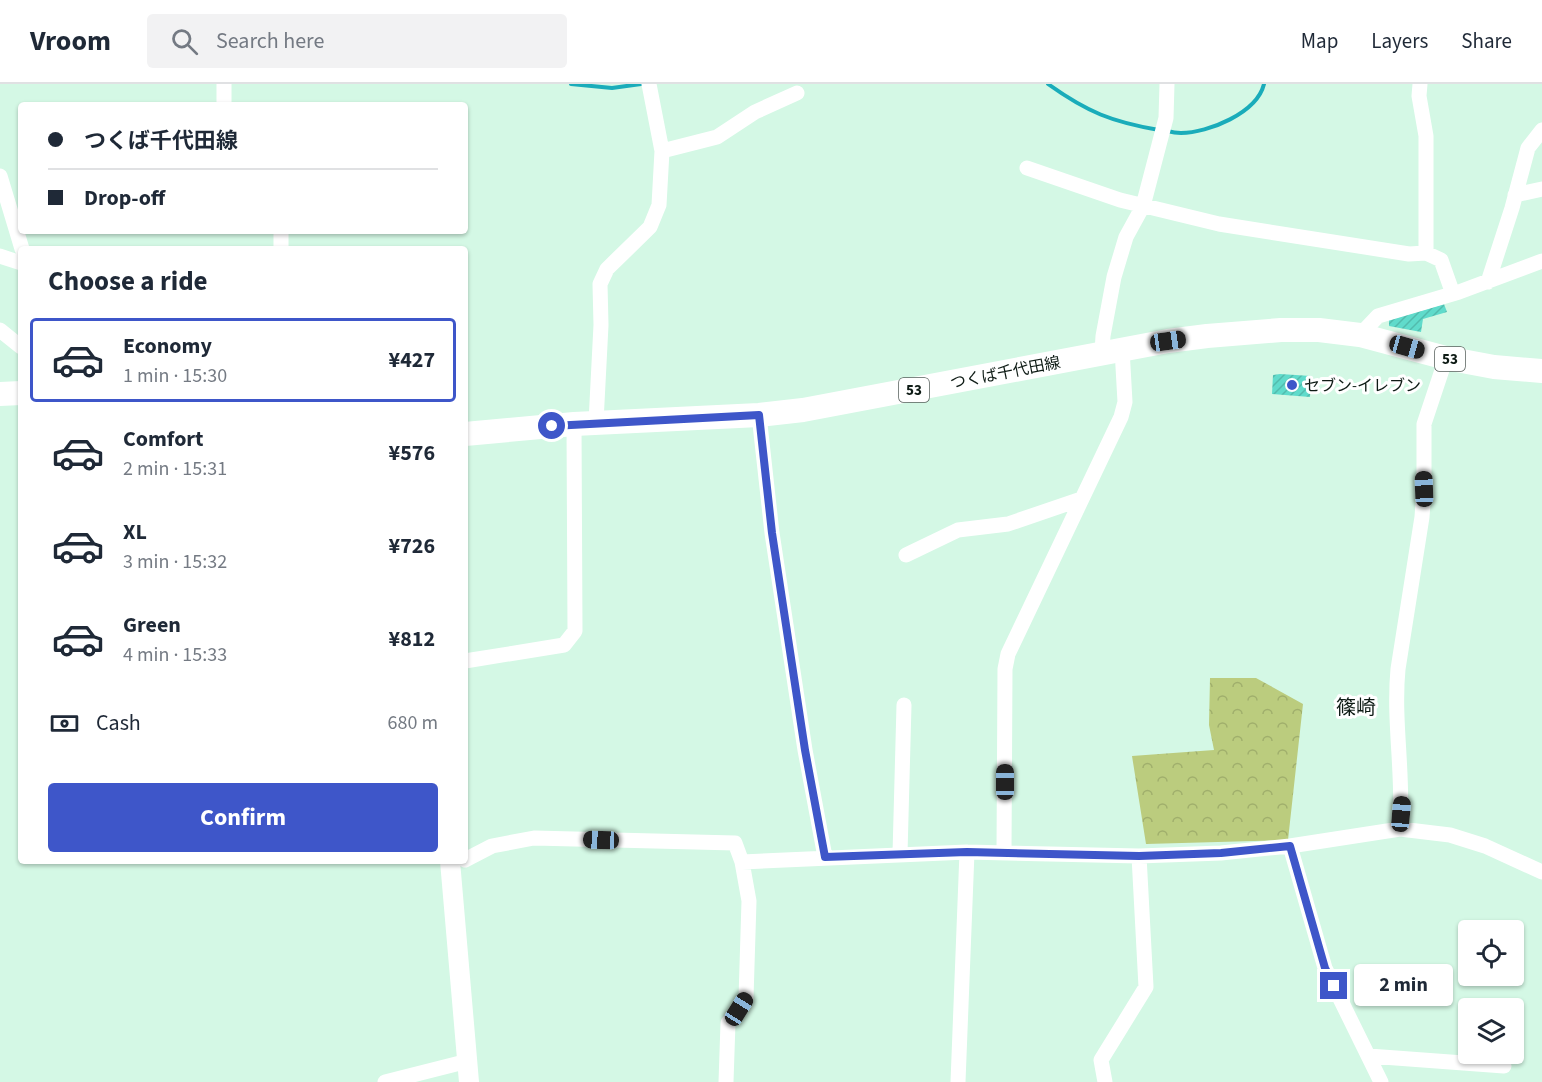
<!DOCTYPE html>
<html lang="en">
<head>
<meta charset="utf-8">
<style>
  :root { --surface:#fff; --page:#f2f2f3; --text:#1f2937; --muted:#747a83; --line:#e0e1e3; --accent:#3e56c9 }
  body { margin:0; font-family:"Source Sans 3","Noto Sans JP",sans-serif; background:var(--page); color:var(--text); height:100vh; display:flex; flex-direction:column; font-size:22px; white-space:nowrap }
  * { box-sizing:border-box; margin:0 }
  p { font-size:20px; color:var(--muted) }
  .icon { flex:none; width:33px; height:33px; fill:none; stroke:currentColor; stroke-width:2; stroke-linecap:round; stroke-linejoin:round }
  .map { position:relative; flex:1; overflow:hidden }
  .side { position:absolute; left:18px; top:162px; width:450px; height:618px; display:flex; flex-direction:column; background:var(--surface); border-radius:6px; box-shadow:0 2px 4px #0004 }
  .side>* { flex:none }
  .hud { position:absolute; left:18px; top:18px; width:450px; height:132px; border-radius:6px; box-shadow:0 2px 4px #0004; display:grid; align-content:center; height:132px; padding:0 30px; background:var(--surface) }
  .fabs { position:absolute; left:1458px; top:836px; display:grid; gap:12px }
  .fabs a { display:grid; place-items:center; width:66px; height:66px; border-radius:6px; background:var(--surface); box-shadow:0 2px 4px #0004; font-size:30px }
  .end { position:absolute; width:27px; height:27px; margin:-14px; border:8px solid #3e56c9; background:#fff; box-shadow:0 0 0 3px #fff }
  .from { border-radius:50% }
  .bubble { position:absolute; height:42px; border-radius:6px; background:var(--surface); box-shadow:0 2px 4px #0004; font-size:20px; font-weight:700; line-height:42px; text-align:center }
  .car { position:absolute; width:18px; height:36px; margin:-18px -9px; border-radius:8px; box-shadow:0 0 4px 2px #0007; background:linear-gradient(#222 24%,#8ab4d8 0 40%,#222 0 76%,#8ab4d8 0 86%,#222 0) }
  .hud b { display:flex; align-items:center; gap:21px; height:57px; font-size:22px }
  .hud b+b { border-top:2px solid var(--line) }
  .hud i { width:15px; height:15px; background:var(--text) }
  ul { padding:0; list-style:none }
  li { display:flex; align-items:center; gap:18px; height:84px; margin:0 12px 9px; padding:0 18px; border:3px solid transparent; border-radius:6px }
  li div { flex:1 }
  li b { display:block; font-size:22px }
  li em { font-style:normal; font-weight:700 }
  li.on { border-color:var(--accent) }
  li>.icon { width:54px; height:54px; stroke-width:1.5 }
  h2 { padding:0 30px; font-size:27px; line-height:72px }
  .pay { display:flex; align-items:center; gap:15px; height:66px; padding:0 30px; font-size:22px }
  .pay p { margin-inline-start:auto }
  .action { display:flex; gap:12px; margin-top:auto; padding:12px 30px }
  .action a { flex:1; height:69px; border-radius:6px; background:var(--accent); color:#fff; font-size:24px; font-weight:700; line-height:69px; text-align:center }
  header { display:flex; align-items:center; gap:36px; box-sizing:border-box; height:84px; padding:0 30px; background:var(--surface); border-bottom:2px solid var(--line) }
  header strong { font-size:28px }
  nav { display:flex; gap:33px; margin-inline-start:auto; font-size:21px }
  .search { width:420px; height:54px; background:var(--page); display:flex; align-items:center; gap:15px; box-sizing:border-box; padding:0 21px; border-radius:6px; color:var(--muted); font-size:22px }
  .map>svg:first-child { display:block }
  .forest { fill:url(#forest-crowns) }
  .lines { fill:none; stroke-linecap:round; stroke-linejoin:round }
  .stream { stroke:#1aacba; stroke-width:4 }
  .building { fill:url(#building-hatch) }
  .minor { stroke:#fff; stroke-width:15 }
  .tertiary { stroke:#fff; stroke-width:20 }
  .primary { stroke:#fff; stroke-width:24 }
  .route { stroke:#3e56c9; stroke-width:8 }
  .poi-dot { fill:#3e56c9; stroke:#fff; stroke-width:2 }
  .labels { text-anchor:middle; stroke-width:6; stroke-linejoin:round; paint-order:stroke }
  .shield { fill:#fff; stroke:#565f5b; stroke-width:1.5 }
  .shield-label { font-size:15px; font-weight:bold; fill:#0e1b15 }
  .street-label { font-size:16px; fill:#0e1b15; stroke:#fff }
  .poi-label { font-size:16px; fill:#0e1b15; stroke:#fff; text-anchor:start }
  .quarter-label { font-size:20px; fill:#0e1b15; stroke:#fff }
</style>
</head>
<body>
<header>
<strong>Vroom</strong>
<div class="search"><svg class="icon" aria-label="search" viewBox="0 0 24 24"><circle cx="10" cy="10" r="6"/><path d="M15 15l6 6"/></svg>Search here</div>
<nav><a>Map</a><a>Layers</a><a>Share</a></nav>
</header>
<div class="map">
<svg width="1542" height="998" viewBox="0 0 1542 998">
  <defs>
    <pattern id="forest-crowns" width="20" height="18" patternUnits="userSpaceOnUse" patternTransform="scale(1.5)"><rect width="20" height="18" fill="#bbcc7e"/><path d="M2 6a3 3 0 1 1 6 0M12 15a3 3 0 1 1 6 0" fill="none" stroke="#a0af6c"/></pattern>
    <pattern id="building-hatch" width="6" height="6" patternUnits="userSpaceOnUse" patternTransform="scale(1.5)"><rect width="6" height="6" fill="#60dbcb"/><path d="M-1 1l2-2M0 6l6-6M5 7l2-2" fill="none" stroke="#52bbad"/></pattern>
  </defs>
  <rect width="100%" height="100%" fill="#d4f8e5"/>
  <path class="forest" d="M1210,594H1256L1303,620L1288,756L1146,760L1132,672L1214,666L1209,641Z"/>
  <g class="lines">
    <path class="stream" d="M571,0L612,4L641,0
      M1048,0C1087,28 1112,38 1159,46
      M1167,47C1171,48 1177,49 1181,49C1208,49 1257,29 1264,0"/>
  </g>
  <path class="building" d="M1444,220L1447,228L1423,235L1421,248L1389,242V236Z
    M1280,290L1311,292L1310,313L1272,310L1273,291Z"/>
  <g class="lines">
    <path class="minor" d="M224,0V21
      M1420,0L1419,12L1426,52V169
      M662,67L717,53L755,28L797,9
      M1027,84L1120,116L1219,140L1409,170L1426,169L1441,176L1453,210
      M0,92L22,165
      M1515,111L1542,105
      M281,147V165
      M0,172L21,179
      M1488,198L1512,124L1528,64L1542,46
      M0,246L21,263
      M1360,251L1378,232L1459,208L1542,177
      M1102,269L1103,252L1114,193L1126,153L1143,122L1166,34L1167,0
      M759,331L772,449L805,666L825,773
      M596,338L601,241L600,200L607,185L650,143L659,121L662,67L649,0
      M906,471L958,446L1008,440L1081,415
      M465,577L564,561L575,547L574,340
      M1400,745C1404,691 1393,638 1398,585L1422,433L1424,405V340L1446,274
      M1290,762L1325,884L1381,998
      M1004,768L1005,585L1008,570L1121,333L1125,318L1122,265
      M900,770L904,621
      M465,776L492,762L534,754L735,759L742,778L749,817L746,914L728,939L726,998
      M742,778L967,768L1139,772L1221,769L1290,762L1400,745L1450,751L1485,762L1542,788
      M1369,972L1504,982
      M385,998L468,977
      M958,998L967,768
      M1105,998L1101,976L1146,903L1139,772"/>
    <path class="tertiary" d="M450,777L469,998"/>
    <path class="primary" d="M0,310L21,309
      M465,350L574,340L759,331L803,326L1168,257L1207,252L1281,246H1319L1360,251L1446,274L1494,283L1542,287"/>
  </g>
  <g class="lines">
    <path class="route" d="M552,342L759,331L772,449L805,666L825,773L967,768L1139,772L1221,769L1290,762L1325,884L1334,902"/>
  </g>
  <circle class="poi-dot" cx="1292" cy="301" r="6"/>
  <g class="labels">
    <g class="shield">
      <rect x="1435" y="263" width="30" height="24" rx="4.5"/>
      <rect x="899" y="294" width="30" height="24" rx="4.5"/>
    </g>
    <g class="shield-label">
      <text x="1450" y="280">53</text>
      <text x="914" y="311">53</text>
    </g>
    <g class="street-label">
      <text transform="translate(1005 288) rotate(-11)" y="6">つくば千代田線</text>
    </g>
    <g class="poi-label">
      <text x="1304" y="307">セブン-イレブン</text>
    </g>
    <g class="quarter-label">
      <text x="1356" y="630">篠崎</text>
    </g>
  </g>
</svg>
<div class="fabs">
<a><svg class="icon" aria-label="locate" viewBox="0 0 24 24"><circle cx="12" cy="12" r="6"/><path d="M12 2v4M12 18v4M2 12h4M18 12h4"/></svg></a>
<a><svg class="icon" aria-label="layers" viewBox="0 0 24 24"><path d="M12 4l9 5-9 5-9-5zM3 14l9 5 9-5"/></svg></a>
</div>
<i class="end from" style="left:552px;top:342px"></i>
<i class="end" style="left:1334px;top:902px"></i>
<div class="bubble" style="left:1354px;top:880px;width:99px">2 min</div>
<i class="car" style="left:1168px;top:257px;rotate:82deg"></i>
<i class="car" style="left:1407px;top:263px;rotate:106deg"></i>
<i class="car" style="left:1424px;top:405px;rotate:358deg"></i>
<i class="car" style="left:1005px;top:698px;rotate:0deg"></i>
<i class="car" style="left:1401px;top:730px;rotate:5deg"></i>
<i class="car" style="left:601px;top:756px;rotate:272deg"></i>
<i class="car" style="left:739px;top:925px;rotate:32deg"></i>
<div class="hud">
<b><i class="from"></i>つくば千代田線</b>
<b><i></i>Drop-off</b>
</div>
<section class="side">
<h2>Choose a ride</h2>
<ul>
<li class="on"><svg class="icon" aria-label="car" viewBox="0 0 24 24"><path d="M5 17H2v-5l4-1 3-4h7l3 4 3 1v5h-3M9 17h6M6 11h13"/><circle cx="7" cy="17" r="2"/><circle cx="17" cy="17" r="2"/></svg><div><b>Economy</b><p>1 min · 15:30</p></div><em>¥427</em></li>
<li><svg class="icon" aria-label="car" viewBox="0 0 24 24"><path d="M5 17H2v-5l4-1 3-4h7l3 4 3 1v5h-3M9 17h6M6 11h13"/><circle cx="7" cy="17" r="2"/><circle cx="17" cy="17" r="2"/></svg><div><b>Comfort</b><p>2 min · 15:31</p></div><em>¥576</em></li>
<li><svg class="icon" aria-label="car" viewBox="0 0 24 24"><path d="M5 17H2v-5l4-1 3-4h7l3 4 3 1v5h-3M9 17h6M6 11h13"/><circle cx="7" cy="17" r="2"/><circle cx="17" cy="17" r="2"/></svg><div><b>XL</b><p>3 min · 15:32</p></div><em>¥726</em></li>
<li><svg class="icon" aria-label="car" viewBox="0 0 24 24"><path d="M5 17H2v-5l4-1 3-4h7l3 4 3 1v5h-3M9 17h6M6 11h13"/><circle cx="7" cy="17" r="2"/><circle cx="17" cy="17" r="2"/></svg><div><b>Green</b><p>4 min · 15:33</p></div><em>¥812</em></li>
</ul>
<div class="pay"><svg class="icon" aria-label="cash" viewBox="0 0 24 24"><path d="M3 7h18v10H3z"/><circle cx="12" cy="12" r="2"/></svg>Cash<p>680 m</p></div>
<div class="action"><a>Confirm</a></div>
</section>
</div>
</body>
</html>
